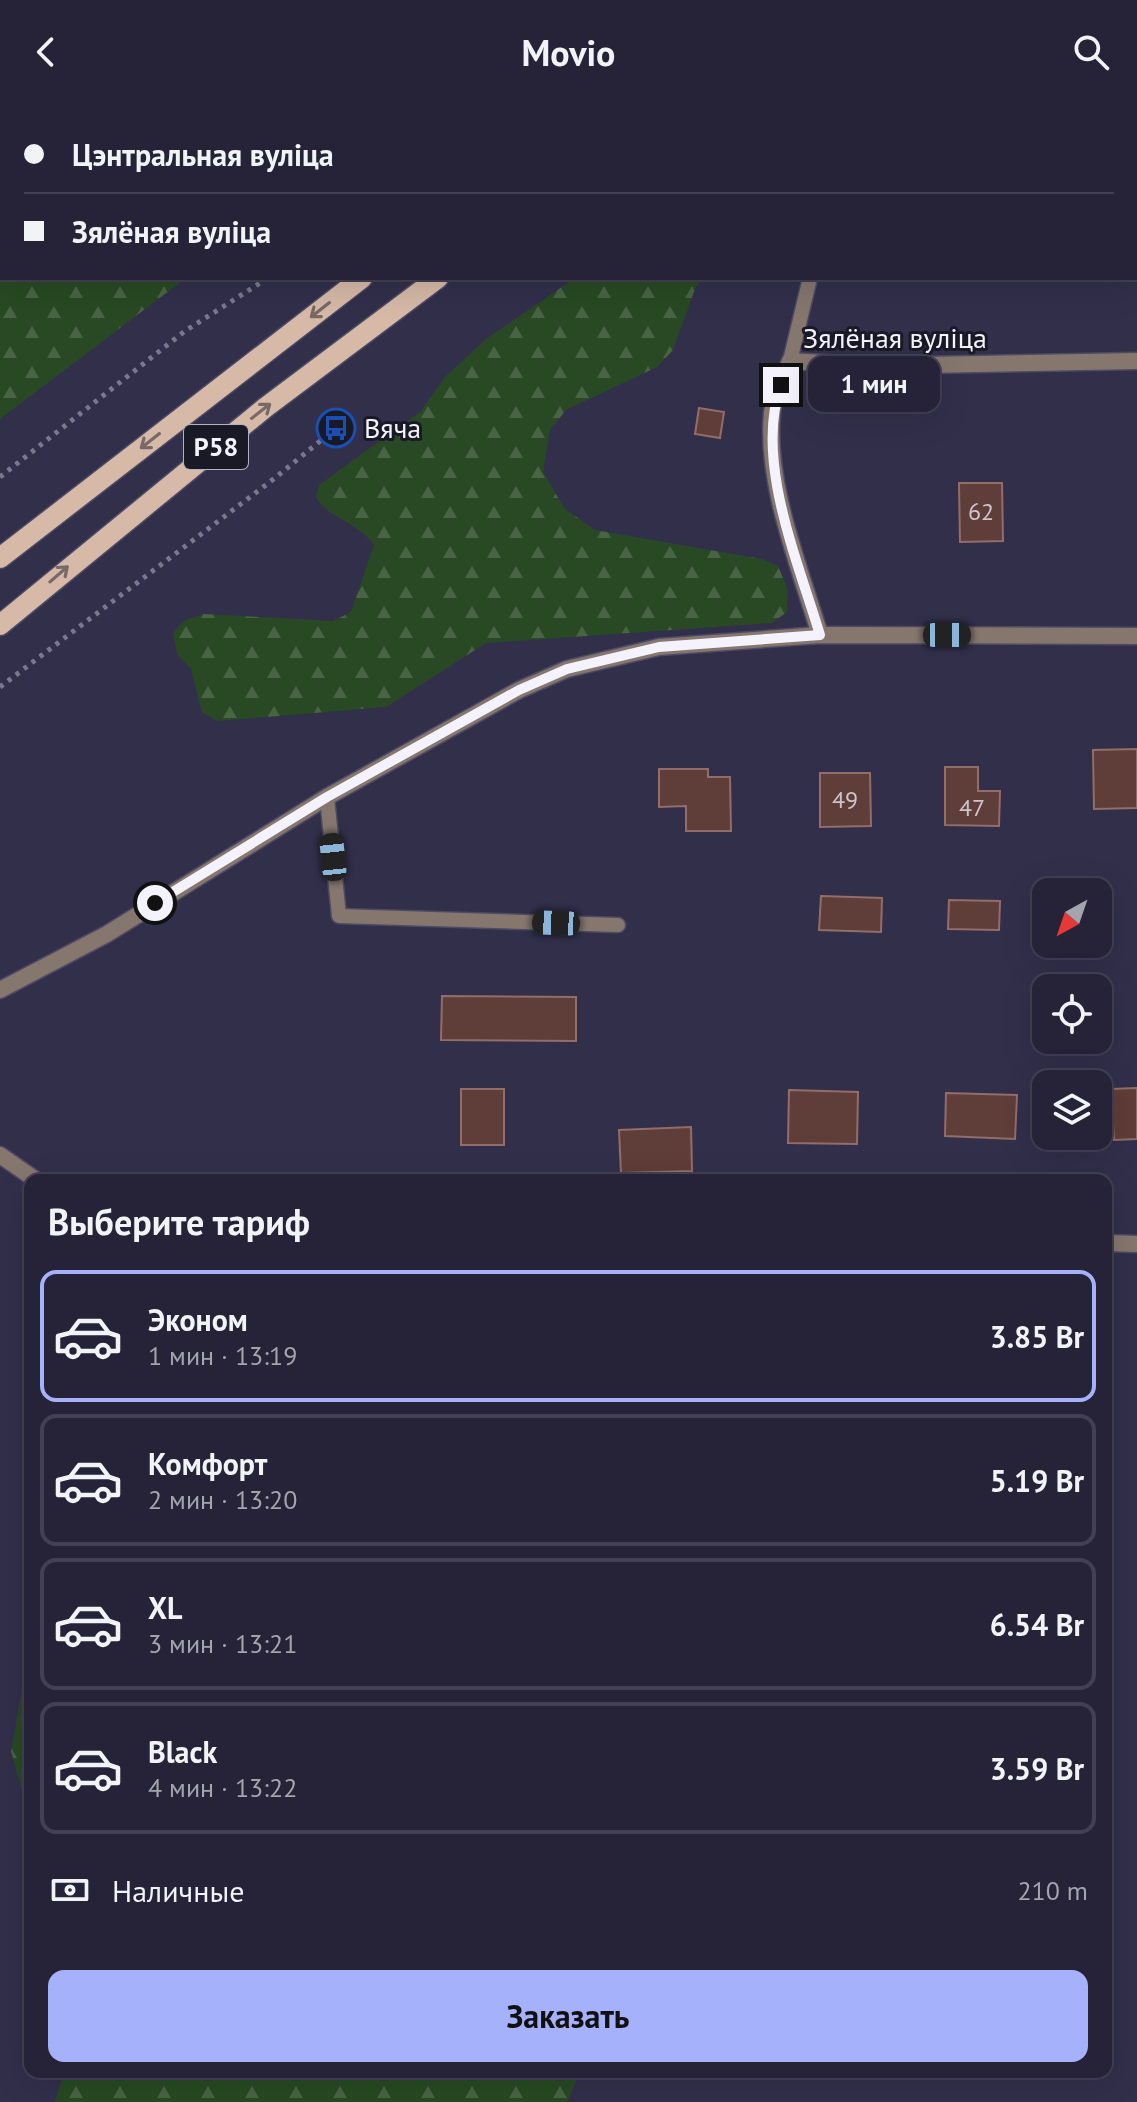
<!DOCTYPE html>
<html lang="ru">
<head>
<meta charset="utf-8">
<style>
  :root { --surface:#262338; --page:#322f43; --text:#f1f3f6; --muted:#a4a4ae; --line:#424053; --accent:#a6b1fc }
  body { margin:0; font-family:"PT Sans",sans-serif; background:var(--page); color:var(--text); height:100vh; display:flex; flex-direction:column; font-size:30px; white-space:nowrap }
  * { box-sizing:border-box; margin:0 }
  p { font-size:26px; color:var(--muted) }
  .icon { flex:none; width:44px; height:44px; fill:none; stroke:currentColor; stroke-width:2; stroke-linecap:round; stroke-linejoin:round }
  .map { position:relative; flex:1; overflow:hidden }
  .side { position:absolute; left:24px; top:1070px; width:1088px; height:904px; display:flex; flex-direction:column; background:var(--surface); border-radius:16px; box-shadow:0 8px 32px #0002,0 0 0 2px var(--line) }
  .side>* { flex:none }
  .guide { position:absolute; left:0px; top:0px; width:1138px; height:176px; box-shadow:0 8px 32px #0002,0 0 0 2px var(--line); display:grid; align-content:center; height:176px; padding:0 24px; background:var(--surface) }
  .needle { width:52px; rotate:220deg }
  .tools { position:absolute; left:1032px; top:774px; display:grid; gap:16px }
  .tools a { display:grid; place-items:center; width:80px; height:80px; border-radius:16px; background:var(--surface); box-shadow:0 8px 32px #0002,0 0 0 2px var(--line); font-size:40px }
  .end { position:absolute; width:36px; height:36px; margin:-18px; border:10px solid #f3f2fd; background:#111; box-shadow:0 0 0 4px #111 }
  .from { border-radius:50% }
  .bubble { position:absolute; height:56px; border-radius:16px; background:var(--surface); box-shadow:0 8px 32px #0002,0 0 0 2px var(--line); font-size:26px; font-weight:600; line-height:56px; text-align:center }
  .car { position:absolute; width:24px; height:48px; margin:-24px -12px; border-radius:10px; box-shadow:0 0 6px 2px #0007; background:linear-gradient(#222 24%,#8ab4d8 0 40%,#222 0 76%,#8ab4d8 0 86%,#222 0) }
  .guide b { display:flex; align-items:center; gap:28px; height:76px; font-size:30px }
  .guide b+b { border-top:2px solid var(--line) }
  .guide i { width:20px; height:20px; background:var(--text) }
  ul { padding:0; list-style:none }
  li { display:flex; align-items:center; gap:24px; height:132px; margin:0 16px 12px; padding:0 8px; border:4px solid var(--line); border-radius:16px }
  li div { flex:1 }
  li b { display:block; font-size:30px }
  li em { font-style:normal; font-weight:600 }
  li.active { border-color:var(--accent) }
  li>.icon { width:72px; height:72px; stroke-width:1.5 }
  h2 { padding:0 24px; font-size:36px; line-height:96px }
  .pay { display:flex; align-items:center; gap:20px; height:88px; padding:0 24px; font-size:30px }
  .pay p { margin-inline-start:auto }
  .primary-button { display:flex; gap:16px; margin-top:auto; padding:16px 24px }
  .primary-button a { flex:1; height:92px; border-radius:16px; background:var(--accent); color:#111; font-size:32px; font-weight:600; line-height:92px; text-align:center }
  header { display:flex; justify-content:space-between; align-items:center; height:104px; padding:0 24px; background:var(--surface); font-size:36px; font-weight:600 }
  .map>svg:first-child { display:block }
  .forest { fill:url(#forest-firs) }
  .building { fill:#5f3d39; stroke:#936d68; stroke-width:2 }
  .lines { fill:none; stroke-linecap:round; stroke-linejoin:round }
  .service-casing { stroke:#4d4a64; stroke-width:17 }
  .minor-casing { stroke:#4d4a64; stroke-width:19 }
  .tertiary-casing { stroke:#4d4a64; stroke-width:19 }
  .primary-casing { stroke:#4d4a64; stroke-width:23 }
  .path { stroke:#7b788e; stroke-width:5; stroke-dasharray:4 6; stroke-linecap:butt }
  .service { stroke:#85766e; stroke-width:14 }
  .minor { stroke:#85766e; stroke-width:16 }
  .tertiary { stroke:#85766e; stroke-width:16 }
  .primary { stroke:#d6b9a7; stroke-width:20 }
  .oneway { stroke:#786966 }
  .route { stroke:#f3f2fd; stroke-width:10 }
  .labels { text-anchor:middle; stroke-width:6; stroke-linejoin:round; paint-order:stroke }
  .number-label { font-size:24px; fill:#cec5cc }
  .shield { fill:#1a1926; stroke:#b2b1bc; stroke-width:2 }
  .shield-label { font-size:26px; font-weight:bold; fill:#f3f2fd }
  .street-label { font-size:28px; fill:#f3f2fd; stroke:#1a1926 }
  .poi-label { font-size:28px; fill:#f3f2fd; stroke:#1a1926; text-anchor:start }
</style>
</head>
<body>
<header><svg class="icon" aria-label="back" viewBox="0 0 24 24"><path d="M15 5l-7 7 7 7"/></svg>Movio<svg class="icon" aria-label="search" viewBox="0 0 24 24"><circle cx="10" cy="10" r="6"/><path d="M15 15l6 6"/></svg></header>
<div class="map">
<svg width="1137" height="1998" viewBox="0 0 1137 1998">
  <defs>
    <pattern id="forest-firs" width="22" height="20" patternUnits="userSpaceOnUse" patternTransform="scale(2)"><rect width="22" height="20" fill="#284923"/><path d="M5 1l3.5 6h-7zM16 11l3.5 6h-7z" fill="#486444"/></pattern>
  </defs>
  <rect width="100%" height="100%" fill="#322f4b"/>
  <path class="forest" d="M0,0H415L2,2V174H186L0,315Z
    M575,174H703L695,185L673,246L657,263L566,306L550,326L543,368L564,404L595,426L762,455L778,462L788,486L787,508L772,519L486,539L386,603L217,617L202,608L191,565L177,550L173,529L184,517L203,510L333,517L351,508L374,441C360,419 328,415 316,393L319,381L421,307L445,273L486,235Z
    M30,1570V1715L11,1647L24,1575Z
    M64,1968H580L567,1998H55Z"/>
  <path class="building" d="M699,304L724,308L720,334L695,330Z
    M959,379H1002L1003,437L960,438Z
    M1137,645V704L1094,705L1093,646Z
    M945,663H978V687H1000L999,722L945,721Z
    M659,665H708V673H730L731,727H686V702L659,703Z
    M820,669H870L871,722L820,723Z
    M821,792L882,794L881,828L819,826Z
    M949,796L1000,797L999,826L948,825Z
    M442,892L576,893V937L441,936Z
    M1137,984V1035L1114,1036L1111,985Z
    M461,985H504V1041H461Z
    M789,986L858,988L857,1040L788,1039Z
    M946,989L1017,991L1015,1035L945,1032Z
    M691,1023L692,1067L621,1069L619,1026Z"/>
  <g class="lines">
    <defs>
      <path id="service" d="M860,2L861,0
        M790,257L810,174
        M327,693L339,812L618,821"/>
      <path id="minor" d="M820,531C800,464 765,379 772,309C774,292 784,273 790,257L871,262L1137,257
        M0,1051L36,1076
        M1106,1139L1137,1140"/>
      <path id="tertiary" d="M0,886L107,830L327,693L519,586L567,565L659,543L820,531L1137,532"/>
      <path id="primary" d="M589,2L592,0
        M668,2L670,0
        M0,454L362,174
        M0,521L266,303L438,174"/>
    </defs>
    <use href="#service" class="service-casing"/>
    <use href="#minor" class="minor-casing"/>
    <use href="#tertiary" class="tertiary-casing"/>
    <use href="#primary" class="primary-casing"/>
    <path class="path" d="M462,2L464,0
      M0,373L185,227L268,174
      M0,583L275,374L336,324"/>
    <use href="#service" class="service"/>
    <use href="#minor" class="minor"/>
    <use href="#tertiary" class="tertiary"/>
    <use href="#primary" class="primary"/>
  </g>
  <defs><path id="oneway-shaft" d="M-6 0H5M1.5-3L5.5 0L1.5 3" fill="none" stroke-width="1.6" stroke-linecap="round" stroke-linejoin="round" transform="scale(2)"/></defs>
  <g class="oneway">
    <use href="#oneway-shaft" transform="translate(320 206) rotate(142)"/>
    <use href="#oneway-shaft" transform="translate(261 307) rotate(-38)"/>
    <use href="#oneway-shaft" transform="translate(150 337) rotate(142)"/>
    <use href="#oneway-shaft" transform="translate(59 470) rotate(-41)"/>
  </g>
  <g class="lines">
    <path class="route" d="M155,799L327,693L519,586L567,565L659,543L820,531C798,457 754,356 781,281"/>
  </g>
  <defs>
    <symbol id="bus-ring" viewBox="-11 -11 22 22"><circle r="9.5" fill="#1a1926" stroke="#1a4fb4" stroke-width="1.5"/><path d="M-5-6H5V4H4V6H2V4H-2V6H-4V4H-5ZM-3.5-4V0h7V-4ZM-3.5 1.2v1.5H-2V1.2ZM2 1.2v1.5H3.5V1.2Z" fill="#1a4fb4"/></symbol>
  </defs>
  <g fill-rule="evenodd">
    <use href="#bus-ring" x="314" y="302" width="44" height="44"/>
  </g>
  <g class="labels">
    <g class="number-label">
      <text x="981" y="416">62</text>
      <text x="845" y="704">49</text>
      <text x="972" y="712">47</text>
    </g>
    <rect class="shield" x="184" y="321" width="64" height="44" rx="6"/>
    <g class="shield-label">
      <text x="216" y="352">Р58</text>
    </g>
    <g class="street-label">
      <text x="895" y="244">Зялёная вуліца</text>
    </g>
    <g class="poi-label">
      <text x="364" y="334">Вяча</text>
    </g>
  </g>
</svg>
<div class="tools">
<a><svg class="needle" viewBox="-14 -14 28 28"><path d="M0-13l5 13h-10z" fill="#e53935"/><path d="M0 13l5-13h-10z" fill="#a4a4ae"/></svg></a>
<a><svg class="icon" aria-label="locate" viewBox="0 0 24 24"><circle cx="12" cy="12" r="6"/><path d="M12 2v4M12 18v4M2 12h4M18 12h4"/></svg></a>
<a><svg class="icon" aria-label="layers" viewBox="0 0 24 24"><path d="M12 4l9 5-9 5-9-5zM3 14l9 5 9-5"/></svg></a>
</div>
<i class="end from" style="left:155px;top:799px"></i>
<i class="end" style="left:781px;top:281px"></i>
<div class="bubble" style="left:808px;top:252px;width:132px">1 мин</div>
<i class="car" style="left:947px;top:531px;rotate:90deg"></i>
<i class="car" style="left:333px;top:753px;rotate:354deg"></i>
<i class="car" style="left:556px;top:819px;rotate:272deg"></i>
<div class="guide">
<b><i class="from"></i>Цэнтральная вуліца</b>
<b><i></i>Зялёная вуліца</b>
</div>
<section class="side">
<h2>Выберите тариф</h2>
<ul>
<li class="active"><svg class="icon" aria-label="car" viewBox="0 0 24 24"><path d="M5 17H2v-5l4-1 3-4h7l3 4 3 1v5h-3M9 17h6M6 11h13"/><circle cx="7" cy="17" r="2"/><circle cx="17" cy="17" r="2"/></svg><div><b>Эконом</b><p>1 мин · 13:19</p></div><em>3.85 Br</em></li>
<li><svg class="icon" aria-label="car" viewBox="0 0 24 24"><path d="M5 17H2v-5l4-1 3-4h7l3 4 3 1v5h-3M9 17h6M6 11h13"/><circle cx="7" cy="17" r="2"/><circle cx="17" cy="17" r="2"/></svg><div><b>Комфорт</b><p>2 мин · 13:20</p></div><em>5.19 Br</em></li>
<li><svg class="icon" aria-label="car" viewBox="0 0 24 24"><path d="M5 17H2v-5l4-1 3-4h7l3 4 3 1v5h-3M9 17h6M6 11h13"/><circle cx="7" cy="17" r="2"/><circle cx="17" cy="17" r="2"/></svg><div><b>XL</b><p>3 мин · 13:21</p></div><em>6.54 Br</em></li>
<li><svg class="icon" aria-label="car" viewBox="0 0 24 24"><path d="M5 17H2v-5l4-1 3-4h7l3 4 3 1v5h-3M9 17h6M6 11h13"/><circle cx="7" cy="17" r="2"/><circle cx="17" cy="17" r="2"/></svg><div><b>Black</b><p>4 мин · 13:22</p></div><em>3.59 Br</em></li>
</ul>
<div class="pay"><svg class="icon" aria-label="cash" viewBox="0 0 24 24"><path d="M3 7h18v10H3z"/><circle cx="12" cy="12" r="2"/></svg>Наличные<p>210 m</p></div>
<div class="primary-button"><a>Заказать</a></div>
</section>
</div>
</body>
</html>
